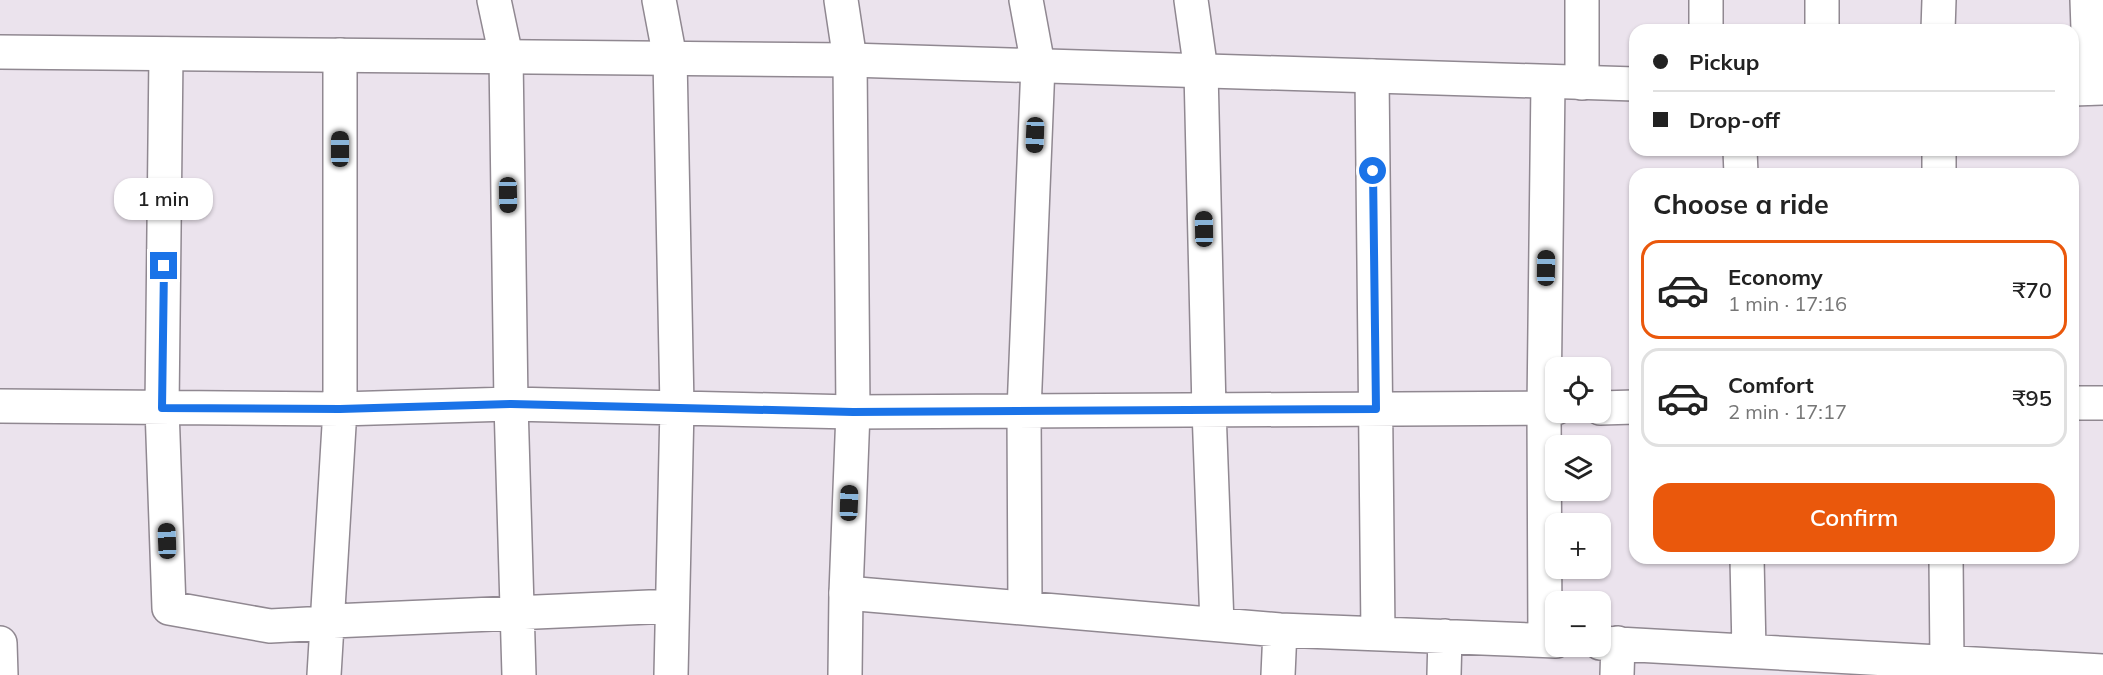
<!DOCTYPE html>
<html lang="en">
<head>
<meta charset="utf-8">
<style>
  :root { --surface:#fff; --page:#f2f2f2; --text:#222; --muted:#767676; --line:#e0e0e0; --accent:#ea580c }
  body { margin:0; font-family:Mulish,sans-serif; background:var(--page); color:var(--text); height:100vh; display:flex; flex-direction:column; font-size:22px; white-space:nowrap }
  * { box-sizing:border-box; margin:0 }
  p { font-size:20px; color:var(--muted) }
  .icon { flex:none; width:33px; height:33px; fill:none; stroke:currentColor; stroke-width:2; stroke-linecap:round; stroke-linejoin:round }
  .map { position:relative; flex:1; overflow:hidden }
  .side { position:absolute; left:1629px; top:168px; width:450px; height:396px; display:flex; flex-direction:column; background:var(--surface); border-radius:18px; box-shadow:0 2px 4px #0004 }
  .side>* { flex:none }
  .top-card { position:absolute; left:1629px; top:24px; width:450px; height:132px; border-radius:18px; box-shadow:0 2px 4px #0004; display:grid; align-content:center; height:132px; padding:0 24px; background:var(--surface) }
  .controls { position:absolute; left:1545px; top:357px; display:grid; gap:12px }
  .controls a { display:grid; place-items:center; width:66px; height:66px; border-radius:12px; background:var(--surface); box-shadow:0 2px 4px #0004; font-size:30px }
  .end { position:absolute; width:27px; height:27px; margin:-14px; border:8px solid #1a73e8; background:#fff; box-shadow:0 0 0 3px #fff }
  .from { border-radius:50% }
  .bubble { position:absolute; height:42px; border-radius:18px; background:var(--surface); box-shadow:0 2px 4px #0004; font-size:20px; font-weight:600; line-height:42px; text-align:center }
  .car { position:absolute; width:18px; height:36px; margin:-18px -9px; border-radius:8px; box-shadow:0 0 4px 2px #0007; background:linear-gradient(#222 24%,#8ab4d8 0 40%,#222 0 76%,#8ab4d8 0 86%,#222 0) }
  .top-card b { display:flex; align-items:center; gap:21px; height:57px; font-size:22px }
  .top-card b+b { border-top:2px solid var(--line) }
  .top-card i { width:15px; height:15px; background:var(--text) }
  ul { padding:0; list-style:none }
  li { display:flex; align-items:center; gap:18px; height:99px; margin:0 12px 9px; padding:0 12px; border:3px solid var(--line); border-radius:18px }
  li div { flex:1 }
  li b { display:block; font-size:22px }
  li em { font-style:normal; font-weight:600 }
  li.current { border-color:var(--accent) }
  li>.icon { width:54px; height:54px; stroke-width:1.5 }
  h2 { padding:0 24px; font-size:27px; line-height:72px }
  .cta { display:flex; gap:12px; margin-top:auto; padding:12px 24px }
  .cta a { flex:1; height:69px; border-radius:18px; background:var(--accent); color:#fff; font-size:24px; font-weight:600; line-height:69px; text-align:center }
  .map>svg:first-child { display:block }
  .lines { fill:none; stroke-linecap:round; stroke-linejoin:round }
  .minor-casing { stroke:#908891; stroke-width:36 }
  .tertiary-casing { stroke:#908891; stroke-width:36 }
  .secondary-casing { stroke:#908891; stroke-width:36 }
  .minor { stroke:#fff; stroke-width:33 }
  .tertiary { stroke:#fff; stroke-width:33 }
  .secondary { stroke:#fff; stroke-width:33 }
  .route { stroke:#1a73e8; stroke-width:8 }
</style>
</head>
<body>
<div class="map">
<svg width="2103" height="675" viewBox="0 0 2103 675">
  <rect width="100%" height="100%" fill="#ebe3ed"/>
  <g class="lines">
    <defs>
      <path id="minor" d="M494,0L506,56L511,404L519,675
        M659,0L670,58L677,407L671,675
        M1191,0L1201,71L1209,410L1217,624
        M1706,0V30
        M1822,0V30
        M2087,0L2090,88
        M1938,30L1939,0
        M166,54L162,408L169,608L270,626L327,623L333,621L672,606
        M1372,76L1378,634
        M1582,83V0
        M1740,150L1741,174
        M1939,150V174
        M2073,403H2103
        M0,406L340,409L511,404L853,412L1556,408
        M1600,408L1635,407
        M1747,558L1749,651
        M1946,558L1947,662
        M846,593L1280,630L1556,641
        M1025,608L1024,411L1038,65L1026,0
        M1545,640L1544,408L1548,82
        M0,643L1,675
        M1600,643L2103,671
        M324,675L340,409V55
        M1278,675L1280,630
        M1444,675L1445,636
        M1617,675L1618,643"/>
      <path id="tertiary" d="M841,0L850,60L853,412L846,593L845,675"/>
      <path id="secondary" d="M0,52L850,60L1635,84
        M2073,89L2103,88"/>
    </defs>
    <use href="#minor" class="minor-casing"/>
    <use href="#tertiary" class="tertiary-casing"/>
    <use href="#secondary" class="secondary-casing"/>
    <use href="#minor" class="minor"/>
    <use href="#tertiary" class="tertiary"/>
    <use href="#secondary" class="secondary"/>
  </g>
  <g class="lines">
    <path class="route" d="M164,266L162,408L340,409L511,404L853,412L1376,409L1373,171"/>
  </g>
</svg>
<div class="controls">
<a><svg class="icon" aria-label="locate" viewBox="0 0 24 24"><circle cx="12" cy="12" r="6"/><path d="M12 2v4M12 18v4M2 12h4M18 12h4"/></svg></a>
<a><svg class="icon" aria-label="layers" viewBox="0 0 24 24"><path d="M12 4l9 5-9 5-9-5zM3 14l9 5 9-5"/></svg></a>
<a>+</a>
<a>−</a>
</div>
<i class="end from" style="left:1373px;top:171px"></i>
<i class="end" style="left:164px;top:266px"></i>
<div class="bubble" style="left:114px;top:178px;width:99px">1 min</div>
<i class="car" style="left:1035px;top:135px;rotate:182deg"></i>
<i class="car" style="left:340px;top:149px;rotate:0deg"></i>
<i class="car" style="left:508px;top:195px;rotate:179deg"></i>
<i class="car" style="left:1204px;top:229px;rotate:359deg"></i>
<i class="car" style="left:1546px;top:268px;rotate:1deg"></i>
<i class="car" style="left:849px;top:503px;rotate:2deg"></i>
<i class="car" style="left:167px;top:541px;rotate:358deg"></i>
<div class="top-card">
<b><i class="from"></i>Pickup</b>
<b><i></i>Drop-off</b>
</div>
<section class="side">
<h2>Choose a ride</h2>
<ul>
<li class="current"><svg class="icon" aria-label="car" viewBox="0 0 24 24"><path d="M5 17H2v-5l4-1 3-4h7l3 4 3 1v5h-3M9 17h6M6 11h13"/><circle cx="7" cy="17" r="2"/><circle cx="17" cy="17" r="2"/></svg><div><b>Economy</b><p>1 min · 17:16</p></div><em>₹70</em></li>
<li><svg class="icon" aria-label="car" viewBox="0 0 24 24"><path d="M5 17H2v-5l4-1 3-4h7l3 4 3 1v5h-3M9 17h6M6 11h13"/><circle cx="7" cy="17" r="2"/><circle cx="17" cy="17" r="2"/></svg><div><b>Comfort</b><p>2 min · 17:17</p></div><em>₹95</em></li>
</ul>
<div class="cta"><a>Confirm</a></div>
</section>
</div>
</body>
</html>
